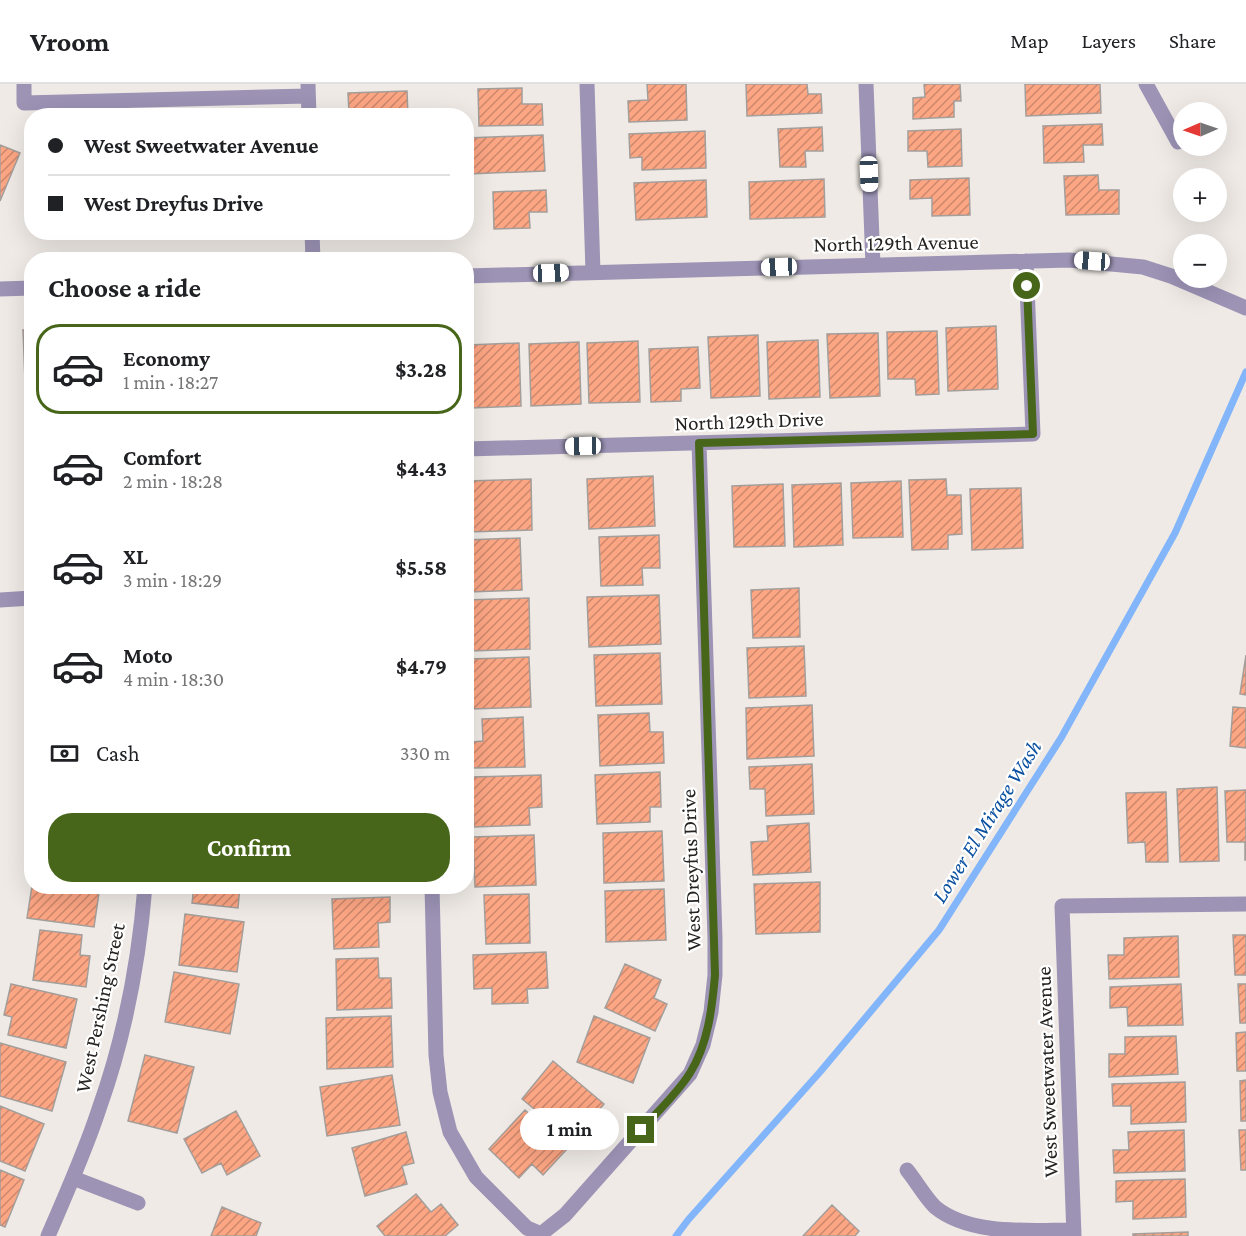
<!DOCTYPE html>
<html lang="en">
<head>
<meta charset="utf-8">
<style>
  :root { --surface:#fff; --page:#f6f6f6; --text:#202124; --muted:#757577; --line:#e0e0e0; --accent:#48661a }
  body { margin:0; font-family:"Crimson Pro",serif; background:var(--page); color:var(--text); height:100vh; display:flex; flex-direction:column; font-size:22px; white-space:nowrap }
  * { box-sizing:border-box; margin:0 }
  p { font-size:20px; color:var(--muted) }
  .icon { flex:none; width:33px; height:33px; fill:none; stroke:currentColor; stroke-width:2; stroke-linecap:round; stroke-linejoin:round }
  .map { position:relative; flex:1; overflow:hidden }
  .drawer { position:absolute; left:24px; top:168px; width:450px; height:642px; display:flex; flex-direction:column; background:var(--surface); border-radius:24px; box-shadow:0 6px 24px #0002 }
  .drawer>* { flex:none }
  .guide { position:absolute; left:24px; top:24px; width:450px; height:132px; border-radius:24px; box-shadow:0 6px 24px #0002; display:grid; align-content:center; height:132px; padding:0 24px; background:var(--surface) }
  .needle { width:39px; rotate:268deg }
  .fabs { position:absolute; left:1173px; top:18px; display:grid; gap:12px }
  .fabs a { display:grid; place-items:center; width:54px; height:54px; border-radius:50%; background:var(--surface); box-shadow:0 6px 24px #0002; font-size:30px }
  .end { position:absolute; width:27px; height:27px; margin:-14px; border:8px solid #48661a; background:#fff; box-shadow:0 0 0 3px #fff }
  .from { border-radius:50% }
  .bubble { position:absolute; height:42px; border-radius:21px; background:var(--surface); box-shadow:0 6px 24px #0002; font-size:20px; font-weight:700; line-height:42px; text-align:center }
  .car { position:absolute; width:18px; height:36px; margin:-18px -9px; border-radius:8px; box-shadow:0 0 4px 2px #0007; background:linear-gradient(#fff 24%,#345 0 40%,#fff 0 76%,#345 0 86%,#fff 0) }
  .guide b { display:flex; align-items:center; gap:21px; height:57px; font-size:22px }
  .guide b+b { border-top:2px solid var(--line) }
  .guide i { width:15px; height:15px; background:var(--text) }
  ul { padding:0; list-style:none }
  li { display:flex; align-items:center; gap:18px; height:90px; margin:0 12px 9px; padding:0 12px; border:3px solid transparent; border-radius:24px }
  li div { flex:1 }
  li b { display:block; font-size:22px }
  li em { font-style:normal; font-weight:700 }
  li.selected { border-color:var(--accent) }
  li>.icon { width:54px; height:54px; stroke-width:1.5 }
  h2 { padding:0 24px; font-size:27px; line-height:72px }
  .pay { display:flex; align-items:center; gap:15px; height:66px; padding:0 24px; font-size:22px }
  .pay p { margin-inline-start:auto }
  .button { display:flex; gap:12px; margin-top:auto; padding:12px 24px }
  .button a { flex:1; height:69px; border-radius:24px; background:var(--accent); color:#fff; font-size:24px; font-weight:700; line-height:69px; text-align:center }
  header { display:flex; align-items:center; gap:36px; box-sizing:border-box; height:84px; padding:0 30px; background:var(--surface); border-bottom:2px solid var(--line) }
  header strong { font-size:28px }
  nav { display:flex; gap:33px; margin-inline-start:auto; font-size:21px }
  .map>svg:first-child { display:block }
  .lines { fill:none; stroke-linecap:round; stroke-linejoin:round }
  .stream { stroke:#82b5fa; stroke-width:7 }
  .building { fill:url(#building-hatch); stroke:#a49e9b; stroke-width:1.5 }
  .minor { stroke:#9c93b5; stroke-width:15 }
  .route { stroke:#48661a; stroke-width:8 }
  .labels { text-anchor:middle; stroke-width:4.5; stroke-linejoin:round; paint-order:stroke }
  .street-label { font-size:21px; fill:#252321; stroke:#fff }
  .water-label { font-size:22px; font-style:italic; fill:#0b51a0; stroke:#fff }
</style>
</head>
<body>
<header>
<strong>Vroom</strong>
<nav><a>Map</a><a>Layers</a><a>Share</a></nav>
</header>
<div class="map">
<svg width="1246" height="1152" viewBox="0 0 1246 1152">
  <defs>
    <pattern id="building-hatch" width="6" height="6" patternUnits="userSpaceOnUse" patternTransform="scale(1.5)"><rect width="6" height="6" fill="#fda684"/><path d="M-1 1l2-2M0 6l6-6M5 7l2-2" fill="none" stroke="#cd876c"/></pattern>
  </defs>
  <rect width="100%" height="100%" fill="#efeae5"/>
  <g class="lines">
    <path class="stream" d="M676,1152L688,1136L820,988L939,846L1061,654L1175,449L1246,288"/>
  </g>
  <path class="building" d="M647,0H686L687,36L629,38L628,17L648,16Z
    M746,0H807L808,10H821L822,29L747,32Z
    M924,0H960L961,17H954V33L913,35V14L925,13Z
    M1025,0H1100L1101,29L1026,32Z
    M522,4V20H542L543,41L479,42L478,5Z
    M407,7L408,32H369V28L349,29L348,9Z
    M1102,40L1103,61H1083L1084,78L1044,79L1043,42Z
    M822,43L823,67H805L806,83H780L778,45Z
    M961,45L962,82L928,83L927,67H908V47Z
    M705,47L706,84L642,86V73L630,74L629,50Z
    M543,51L545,87L468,90L467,54Z
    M0,61L20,69L0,117Z
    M1098,91L1099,106H1119V130L1066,131L1064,92Z
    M969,94L970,131L932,132V114L910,115V96Z
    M824,95L825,133L750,135L749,98Z
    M706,96L707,133L636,136L634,99Z
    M546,106L547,128H529L530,144L494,145L493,108Z
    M996,242L998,305L948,307L946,244Z
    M32,245V297H25L23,246Z
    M937,247L939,310L916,311L915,295H888L887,248Z
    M878,249L880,312L830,314L827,250Z
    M758,251L760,312L711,314L708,253Z
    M818,256L820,313L769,315L767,258Z
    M638,257L640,318L589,319L587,259Z
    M579,258L581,320L531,322L529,260Z
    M519,259L521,322L471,324L468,261Z
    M698,263L700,304L681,305V317L651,318L649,265Z
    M653,392L655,442L589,445L587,395Z
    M531,395L532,446L466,448V397Z
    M946,395L947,411H961L962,450L948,451V465L912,466L909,396Z
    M901,397L903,453L853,454L851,399Z
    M841,399L843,461L794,463L792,401Z
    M783,400L785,462L734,463L732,402Z
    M1021,404L1023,464L972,466L970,405Z
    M32,433V485H29L27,434Z
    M659,451L660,484H642L643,501L601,502L599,453Z
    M520,454L522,506L468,508L466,456Z
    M799,504L800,553L753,554L751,506Z
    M659,511L661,560L589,563L587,513Z
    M529,514L530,565L469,567L467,516Z
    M804,562L806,612L749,614L747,564Z
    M660,569L662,620L596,622L594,571Z
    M1246,571V611L1240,610Z
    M529,573L531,623L471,625L469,575Z
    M812,621L814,672L747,675L746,624Z
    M1233,623L1246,624V664L1230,662Z
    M649,629L650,648H663L664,679L600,682L598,631Z
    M523,633L525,683L473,684L472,658L483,657L482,635Z
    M812,680L814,730L766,732L765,705H750L749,683Z
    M660,688L661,723H650V738L597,740L595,691Z
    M541,691L542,723L529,724L530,741L474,743L472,693Z
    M1217,703L1219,777L1180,778L1177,705Z
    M1246,706V776H1245V758H1227L1225,707Z
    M1166,708L1168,778H1146L1145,758L1128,759L1126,709Z
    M809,739L811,788L753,791L751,758L768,757L767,742Z
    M662,747L664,797L604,799L603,749Z
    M534,751L536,801L475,803L473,753Z
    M820,798V848L756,850L754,800Z
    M32,802H100L94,843L27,834Z
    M194,802H240L238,824L192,819Z
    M321,802H387V805L321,808Z
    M664,805L666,856L606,858L605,807Z
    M529,810L530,859L486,860L484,811Z
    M390,813V838L378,839L379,863L334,865L332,815Z
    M185,830L244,838L237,888L179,881Z
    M40,846L82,851L80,871L90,872L86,903L33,896Z
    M1233,851H1246V891H1235Z
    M1178,852L1179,893L1109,895L1108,871H1124V854Z
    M546,868L548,904L527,905L528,919L492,920V904L474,905L473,871Z
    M378,874L379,894H391L392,924L337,926L336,875Z
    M625,880L661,896L654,914L667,920L655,947L605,924Z
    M174,888L239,900L230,950L165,938Z
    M11,900L77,915L66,964L8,951L12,933L4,931Z
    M1181,900L1183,941L1128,942L1127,923L1110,924V903Z
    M1238,900H1246V939H1240Z
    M391,932L393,983L327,985L326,934Z
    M594,932L650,954L633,999L577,978Z
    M1246,948V987H1237L1236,949Z
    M1176,952L1178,990L1109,993V970H1125V953Z
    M0,959L66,978L52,1027L0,1012Z
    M145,971L194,983L177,1049L128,1037Z
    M553,977L604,1020L573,1057L522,1015Z
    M392,991L400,1041L327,1052L320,1003Z
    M1246,996V1037H1241L1240,997Z
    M1185,998L1186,1038L1131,1040V1022H1113L1112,1000Z
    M0,1022L44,1040L25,1087L0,1077Z
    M525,1026L567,1065L543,1091L532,1080L519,1094L489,1065Z
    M236,1027L260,1072L227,1091L221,1079L202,1089L184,1055Z
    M1184,1046L1185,1087L1114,1089L1113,1066H1129L1128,1048Z
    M1239,1046H1246V1086H1241Z
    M406,1048L414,1079L402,1082L407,1100L365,1112L352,1064Z
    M0,1086L24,1096L5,1143L0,1141Z
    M1185,1095L1186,1133L1133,1135V1117L1116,1118V1097Z
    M416,1110L431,1128L441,1120L458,1141L445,1152H385L377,1142Z
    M832,1121L859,1147L855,1152H803Z
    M222,1123L261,1139L256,1152H211Z
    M1188,1148V1152H1133V1150Z"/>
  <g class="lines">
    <path class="minor" d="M24,0V19L308,12
      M308,0L309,32
      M587,0L593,188
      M866,0L873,181
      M1146,0L1178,58
      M312,148L313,176
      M466,192L1069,176L1143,183L1171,192L1246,224
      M0,205L32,204
      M466,365L1033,350L1026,177
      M0,516L32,514
      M432,802L436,971L440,1008L450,1048L476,1093L527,1144L541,1150L565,1131L690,990L703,961L711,928L715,891V854L699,359
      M907,1086C916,1097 925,1113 935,1123C970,1152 1030,1146 1074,1146
      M73,1094L138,1119
      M48,1152C66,1110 85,1068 99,1025C124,955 139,877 145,802
      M1074,1152L1062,822L1246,820"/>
  </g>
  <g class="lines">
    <path class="route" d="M641,1046C657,1028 677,1010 690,989C708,960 712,925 715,891L699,359L1033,350L1027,202"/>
  </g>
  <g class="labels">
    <g class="street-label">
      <text transform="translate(896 159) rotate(-1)" y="7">North 129th Avenue</text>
      <text transform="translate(749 337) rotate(-2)" y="7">North 129th Drive</text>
      <text transform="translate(691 786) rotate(-92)" y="7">West Dreyfus Drive</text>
      <text transform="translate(100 924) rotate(-78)" y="7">West Pershing Street</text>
      <text transform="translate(1047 988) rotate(-92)" y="7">West Sweetwater Avenue</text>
    </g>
    <g class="water-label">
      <text transform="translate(986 737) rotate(-58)" y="8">Lower El Mirage Wash</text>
    </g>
  </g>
</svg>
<div class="fabs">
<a><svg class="needle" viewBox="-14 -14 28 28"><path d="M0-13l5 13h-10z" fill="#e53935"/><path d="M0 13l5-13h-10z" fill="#757577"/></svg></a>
<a>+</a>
<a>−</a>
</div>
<i class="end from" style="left:1027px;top:202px"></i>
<i class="end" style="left:641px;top:1046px"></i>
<div class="bubble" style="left:520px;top:1024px;width:99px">1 min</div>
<i class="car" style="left:869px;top:90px;rotate:178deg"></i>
<i class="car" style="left:1092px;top:177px;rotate:274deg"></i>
<i class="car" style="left:779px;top:183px;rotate:268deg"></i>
<i class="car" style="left:551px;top:189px;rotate:88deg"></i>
<i class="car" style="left:583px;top:362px;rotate:269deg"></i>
<div class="guide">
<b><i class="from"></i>West Sweetwater Avenue</b>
<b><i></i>West Dreyfus Drive</b>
</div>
<section class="drawer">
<h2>Choose a ride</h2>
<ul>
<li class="selected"><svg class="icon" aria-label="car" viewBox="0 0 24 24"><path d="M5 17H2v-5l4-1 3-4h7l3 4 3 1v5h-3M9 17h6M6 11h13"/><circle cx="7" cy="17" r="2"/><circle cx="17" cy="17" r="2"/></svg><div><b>Economy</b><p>1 min · 18:27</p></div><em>$3.28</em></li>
<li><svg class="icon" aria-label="car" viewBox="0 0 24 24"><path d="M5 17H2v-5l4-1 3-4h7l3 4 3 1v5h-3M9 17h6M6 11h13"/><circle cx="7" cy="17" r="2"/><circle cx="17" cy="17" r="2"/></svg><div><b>Comfort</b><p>2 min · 18:28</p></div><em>$4.43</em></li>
<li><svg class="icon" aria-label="car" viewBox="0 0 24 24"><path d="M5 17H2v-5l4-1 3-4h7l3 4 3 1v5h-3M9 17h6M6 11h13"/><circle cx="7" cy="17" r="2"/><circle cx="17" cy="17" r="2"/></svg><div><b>XL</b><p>3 min · 18:29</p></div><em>$5.58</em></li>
<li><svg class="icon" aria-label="car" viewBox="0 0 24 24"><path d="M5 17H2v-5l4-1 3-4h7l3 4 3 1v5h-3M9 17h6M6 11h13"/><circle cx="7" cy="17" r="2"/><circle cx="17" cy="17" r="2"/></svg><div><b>Moto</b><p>4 min · 18:30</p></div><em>$4.79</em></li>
</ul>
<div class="pay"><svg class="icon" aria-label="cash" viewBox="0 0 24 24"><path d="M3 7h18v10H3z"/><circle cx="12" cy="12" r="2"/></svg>Cash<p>330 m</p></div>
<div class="button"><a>Confirm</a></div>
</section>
</div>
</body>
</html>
